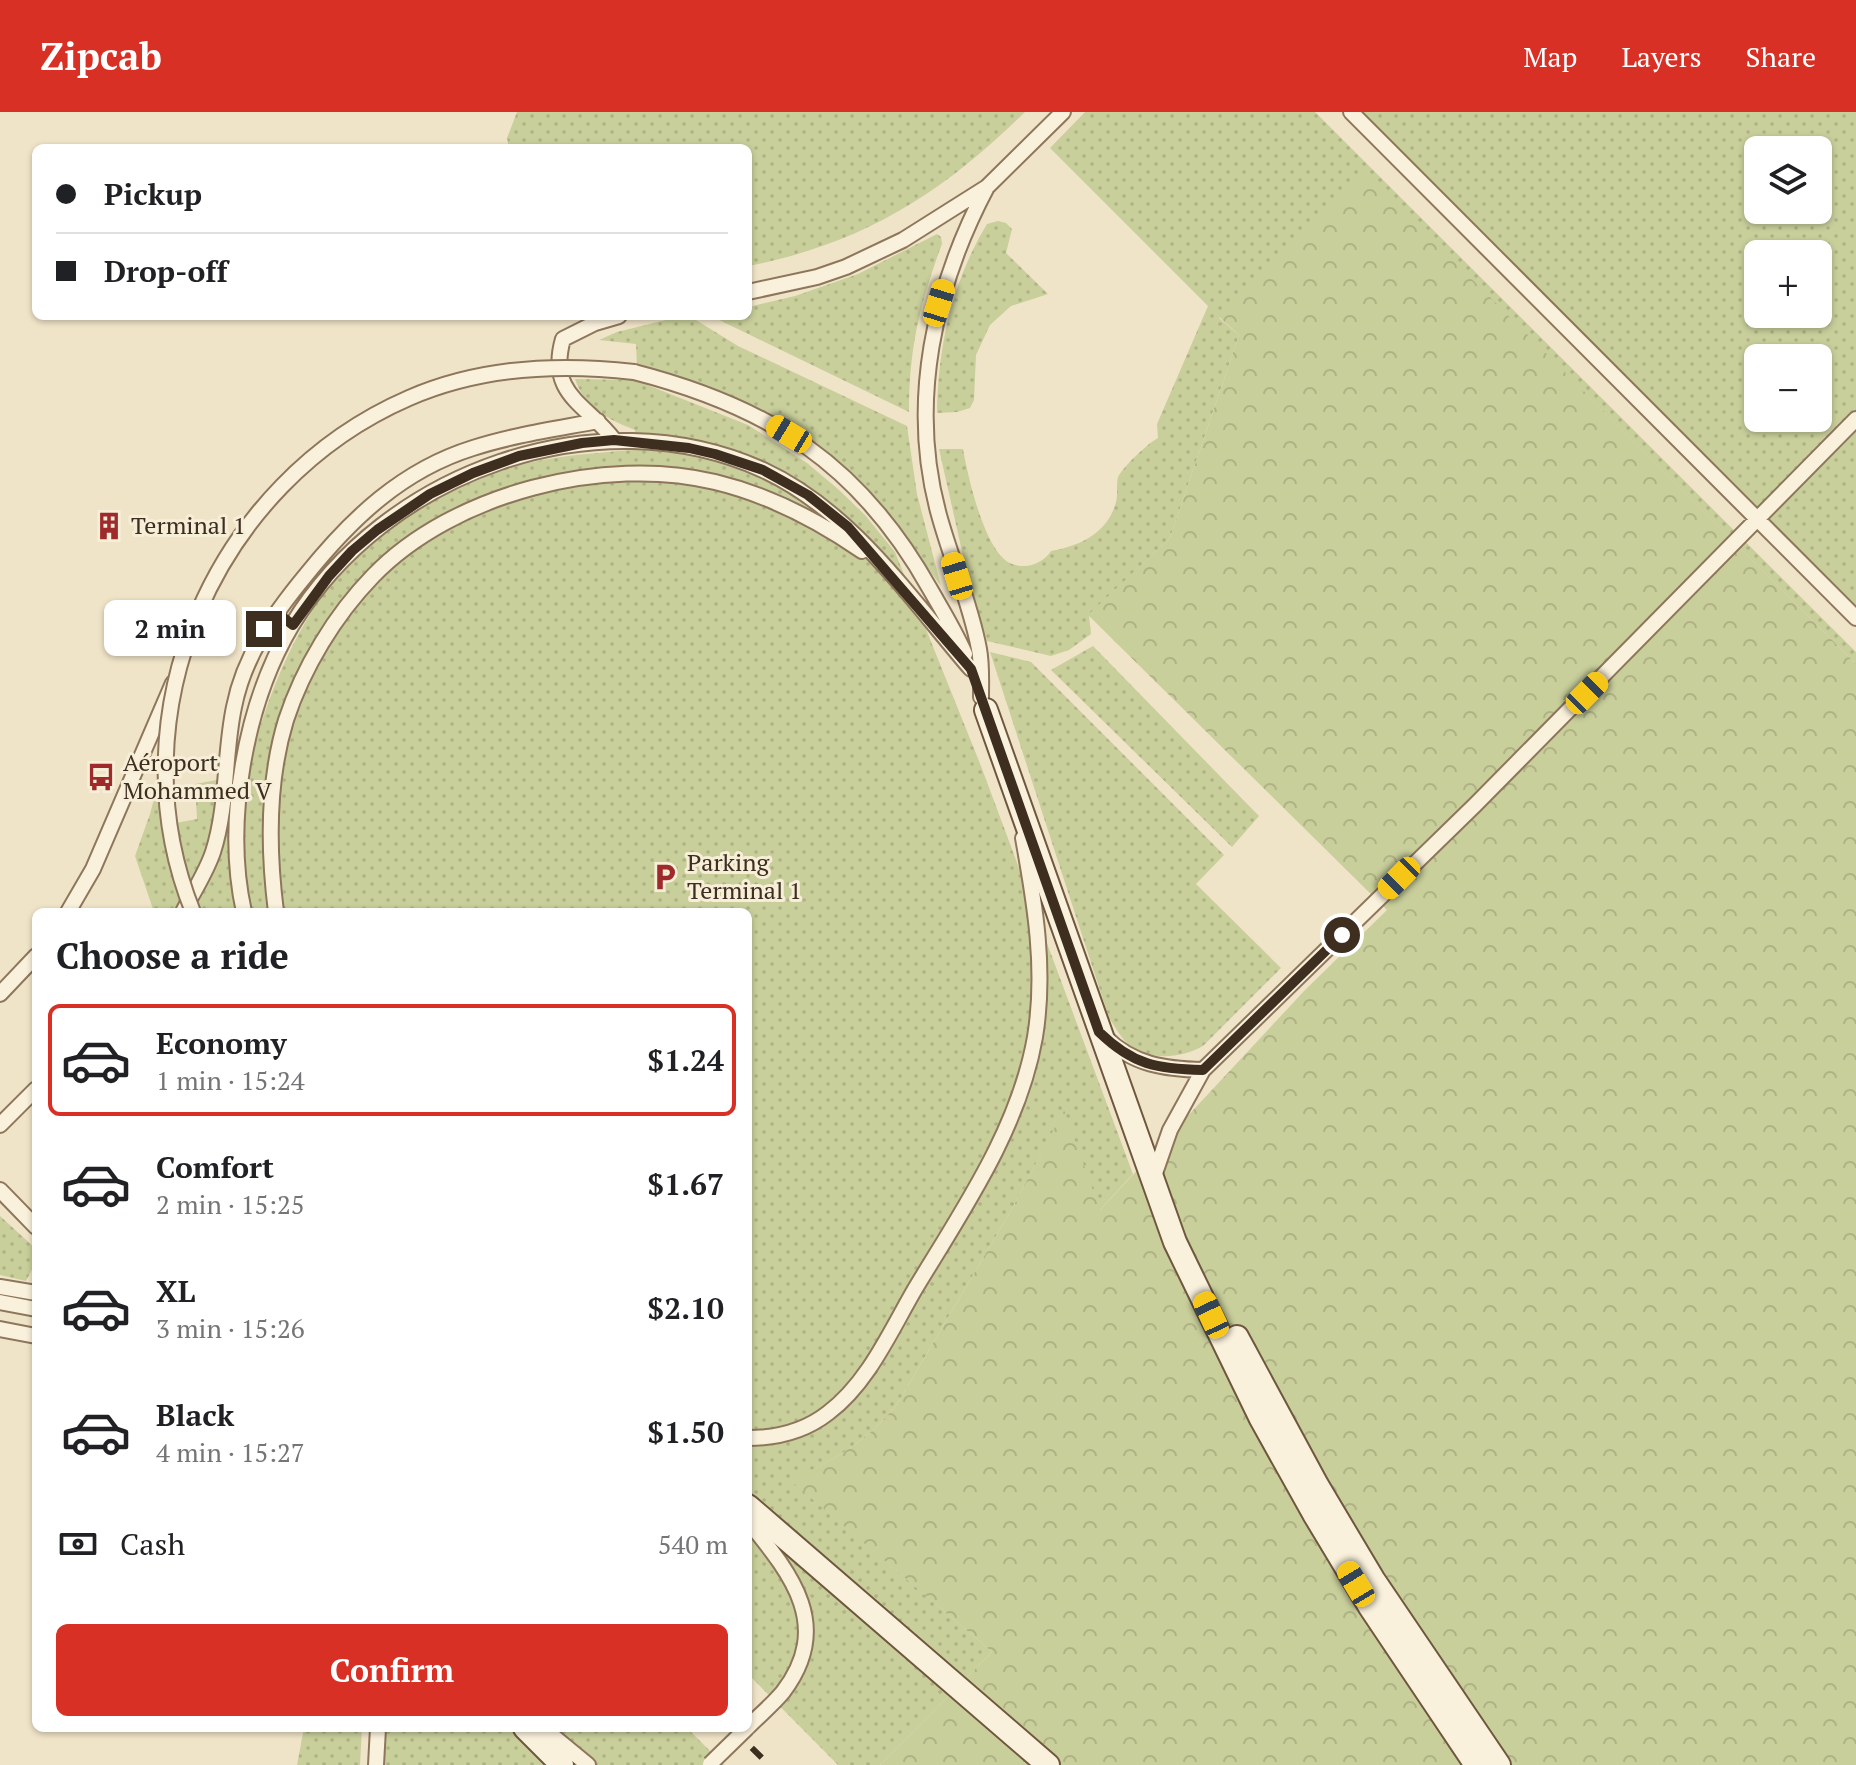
<!DOCTYPE html>
<html lang="en">
<head>
<meta charset="utf-8">
<style>
  :root { --surface:#fff; --page:#f2f2f2; --text:#202124; --muted:#757577; --line:#e0e0e0; --accent:#d93025 }
  body { margin:0; font-family:"PT Serif",serif; background:var(--page); color:var(--text); height:100vh; display:flex; flex-direction:column; font-size:30px; white-space:nowrap }
  * { box-sizing:border-box; margin:0 }
  p { font-size:26px; color:var(--muted) }
  .icon { flex:none; width:44px; height:44px; fill:none; stroke:currentColor; stroke-width:2; stroke-linecap:round; stroke-linejoin:round }
  .map { position:relative; flex:1; overflow:hidden }
  .side { position:absolute; left:32px; top:796px; width:720px; height:824px; display:flex; flex-direction:column; background:var(--surface); border-radius:12px; box-shadow:0 2px 6px #0004 }
  .side>* { flex:none }
  .guide { position:absolute; left:32px; top:32px; width:720px; height:176px; border-radius:12px; box-shadow:0 2px 6px #0004; display:grid; align-content:center; height:176px; padding:0 24px; background:var(--surface) }
  .tools { position:absolute; left:1744px; top:24px; display:grid; gap:16px }
  .tools a { display:grid; place-items:center; width:88px; height:88px; border-radius:12px; background:var(--surface); box-shadow:0 2px 6px #0004; font-size:40px }
  .end { position:absolute; width:36px; height:36px; margin:-18px; border:10px solid #3d2e20; background:#fff; box-shadow:0 0 0 4px #fff }
  .from { border-radius:50% }
  .bubble { position:absolute; height:56px; border-radius:12px; background:var(--surface); box-shadow:0 2px 6px #0004; font-size:26px; font-weight:700; line-height:56px; text-align:center }
  .car { position:absolute; width:24px; height:48px; margin:-24px -12px; border-radius:10px; box-shadow:0 0 6px 2px #0007; background:linear-gradient(#f5c518 24%,#345 0 40%,#f5c518 0 76%,#345 0 86%,#f5c518 0) }
  .guide b { display:flex; align-items:center; gap:28px; height:76px; font-size:30px }
  .guide b+b { border-top:2px solid var(--line) }
  .guide i { width:20px; height:20px; background:var(--text) }
  ul { padding:0; list-style:none }
  li { display:flex; align-items:center; gap:24px; height:112px; margin:0 16px 12px; padding:0 8px; border:4px solid transparent; border-radius:12px }
  li div { flex:1 }
  li b { display:block; font-size:30px }
  li em { font-style:normal; font-weight:700 }
  li.on { border-color:var(--accent) }
  li>.icon { width:72px; height:72px; stroke-width:1.5 }
  h2 { padding:0 24px; font-size:36px; line-height:96px }
  .pay { display:flex; align-items:center; gap:20px; height:88px; padding:0 24px; font-size:30px }
  .pay p { margin-inline-start:auto }
  .primary-button { display:flex; gap:16px; margin-top:auto; padding:16px 24px }
  .primary-button a { flex:1; height:92px; border-radius:12px; background:var(--accent); color:#fff; font-size:32px; font-weight:700; line-height:92px; text-align:center }
  header { display:flex; align-items:center; gap:48px; box-sizing:border-box; height:112px; padding:0 40px; background:var(--accent); color:#fff }
  header strong { font-size:38px }
  nav { display:flex; gap:44px; margin-inline-start:auto; font-size:28px }
  .map>svg:first-child { display:block }
  .grass { fill:url(#grass-dots); fill-rule:evenodd }
  .forest { fill:url(#forest-crowns) }
  .lines { fill:none; stroke-linecap:round; stroke-linejoin:round }
  .minor-casing { stroke:#8d765c; stroke-width:18 }
  .secondary-casing { stroke:#6f573f; stroke-width:26 }
  .minor { stroke:#faf1dc; stroke-width:14 }
  .secondary { stroke:#faf1dc; stroke-width:22 }
  .rail { stroke:#3d2e20; stroke-width:6; stroke-dasharray:14 14; stroke-linecap:butt }
  .minor-bridge-casing { stroke:#8d765c; stroke-width:18; stroke-linecap:butt }
  .minor-bridge { stroke:#faf1dc; stroke-width:14 }
  .route { stroke:#3d2e20; stroke-width:10 }
  .labels { text-anchor:middle; stroke-width:6; stroke-linejoin:round; paint-order:stroke }
  .poi-label { font-size:24px; fill:#3d2e20; stroke:#f7eed8; text-anchor:start }
</style>
</head>
<body>
<header>
<strong>Zipcab</strong>
<nav><a>Map</a><a>Layers</a><a>Share</a></nav>
</header>
<div class="map">
<svg width="1856" height="1653" viewBox="0 0 1856 1653">
  <defs>
    <pattern id="grass-dots" width="8" height="8" patternUnits="userSpaceOnUse" patternTransform="scale(2)"><rect width="8" height="8" fill="#c9cf9b"/><path d="M2 2h.1M6 6h.1" fill="none" stroke="#aeb285" stroke-width="1.8" stroke-linecap="round"/></pattern>
    <pattern id="forest-crowns" width="20" height="18" patternUnits="userSpaceOnUse" patternTransform="scale(2)"><rect width="20" height="18" fill="#c9cf9b"/><path d="M2 6a3 3 0 1 1 6 0M12 15a3 3 0 1 1 6 0" fill="none" stroke="#aeb285"/></pattern>
  </defs>
  <rect width="100%" height="100%" fill="#f0e4c8"/>
  <path class="grass" d="M517,0H1025C943,81 863,132 748,154V36H509L507,26Z
    M1085,0H1315L1856,540V552L1364,60L1219,206L1239,223L1170,426L1089,503L1091,522L1069,538L1051,544L987,529L968,466L939,337H963C968,365 982,425 1002,445C1008,452 1016,454 1025,454C1035,454 1046,447 1051,439C1080,434 1108,421 1116,390C1118,382 1116,372 1118,365C1123,355 1148,331 1158,326L1157,312L1208,194L1050,36Z
    M1351,0H1856V502ZM1758,38H1818V98H1758ZM1758,142H1818V202H1758ZM1758,246H1818V306H1758Z
    M998,109L1006,111L1012,117L1006,141L1048,182L1011,194L990,213L976,243L974,288L970,296L957,300L937,301C938,234 952,170 987,112Z
    M937,122L941,125L942,132C920,191 909,236 909,300L711,204H748V195L795,184L858,162Z
    M682,204L696,208L738,234L907,314L917,382L941,474C922,450 907,422 887,399C814,314 744,282 637,255L636,232L599,228L617,220Z
    M575,267L635,268L748,313L807,351L838,377L865,403L895,440L981,654L1133,1062L1099,1099L1064,999L1013,1095L899,1289C870,1329 835,1346 792,1369L992,1540L880,1653H838L748,1562V800H154L135,744L150,702L160,665L165,713L197,707L195,672L248,662C266,577 310,475 381,420C410,397 444,382 478,368C493,362 508,356 524,352C560,343 596,341 633,338L635,318C609,308 584,295 575,267Z
    M1093,534L1259,704L1232,735L1051,558Z
    M990,540L1031,550L1224,743L1196,772L1281,856L1203,934C1180,947 1144,950 1124,928C1119,922 1114,913 1109,906Z
    M0,1104L36,1137V1150L26,1169L0,1163Z
    M304,1616H362L360,1653H297Z
    M378,1616H687L724,1653H376Z"/>
  <path class="forest" d="M1364,59L1856,552V1653H880L992,1540L791,1369C835,1346 870,1329 899,1289L1013,1095L1064,998L1100,1098L1305,878L1387,798L1088,503L1170,426L1239,223L1219,205Z"/>
  <g class="lines">
    <defs>
      <path id="minor" d="M1351,0L1856,506
        M748,180L817,165L846,155L903,128L987,75L1063,0
        M634,260C770,295 860,352 930,477C942,498 955,519 965,542
        M614,328C587,292 547,283 563,227L595,211L619,204
        M981,585C981,569 982,553 979,537C971,493 951,447 939,403C908,291 934,175 987,75
        M68,800L93,757L173,571
        M183,800C193,780 206,761 213,740C228,693 224,642 234,595C244,544 273,503 306,463C351,407 402,358 473,336C513,323 556,317 598,309
        M244,800C224,710 245,592 292,513C385,360 597,283 763,358C852,399 909,485 971,557
        M276,800C268,737 267,670 286,608C303,556 335,503 373,464C453,381 605,343 715,370C769,383 817,408 862,439
        M0,882L36,844
        M1105,925C1133,953 1165,957 1203,958
        M0,1013L36,977
        M1153,1067L1170,1018L1203,958L1475,693L1856,307
        M0,1078L36,1115
        M0,1175L36,1181
        M0,1190L36,1197
        M0,1217L36,1224
        M748,1326C776,1326 805,1319 828,1301C868,1271 890,1220 915,1177C962,1099 1019,1017 1035,925C1046,858 1035,792 1023,726
        M748,1409C790,1461 834,1513 783,1580C773,1592 760,1603 748,1615
        M543,1616L588,1653
        M376,1653L378,1616"/>
      <path id="secondary" d="M986,598L1175,1130L1261,1307L1314,1402L1370,1495L1476,1653
        M1237,1225L1317,1373L1373,1467L1499,1653
        M748,1394L1048,1653
        M525,1616L562,1653"/>
    </defs>
    <use href="#minor" class="minor-casing"/>
    <use href="#secondary" class="secondary-casing"/>
    <use href="#minor" class="minor"/>
    <use href="#secondary" class="secondary"/>
    <path class="rail" d="M732,1616L769,1653"/>
    <defs>
      <path id="minor-bridge" d="M193,800C113,602 215,370 409,286C480,255 557,251 634,260
        M710,1652L747,1616"/>
    </defs>
    <use href="#minor-bridge" class="minor-bridge-casing"/>
    <use href="#minor-bridge" class="minor-bridge"/>
  </g>
  <g class="lines">
    <path class="route" d="M264,517L276,500L293,513L329,464L352,439L377,418L430,382L473,361L519,344L582,331L614,328L689,336L715,342L763,358L808,383L848,415L971,557L1099,920C1133,953 1157,957 1203,958L1342,823"/>
  </g>
  <defs>
    <symbol id="building-bare" viewBox="-9 -9 18 18"><path d="M-4-6H4V6H1V3H-1V6H-4ZM-2.5-4.3h1.7v1.8h-1.7ZM.8-4.3h1.7v1.8H.8ZM-2.5-1h1.7V.8h-1.7ZM.8-1h1.7V.8H.8Z" fill="#9e2a2b" stroke="#f7eed8" stroke-width="2.5" paint-order="stroke"/></symbol>
    <symbol id="bus-bare" viewBox="-9 -9 18 18"><path d="M-5-6H5V4H4V6H2V4H-2V6H-4V4H-5ZM-3.5-4V0h7V-4ZM-3.5 1.2v1.5H-2V1.2ZM2 1.2v1.5H3.5V1.2Z" fill="#9e2a2b" stroke="#f7eed8" stroke-width="2.5" paint-order="stroke"/></symbol>
    <symbol id="parking-bare" viewBox="-9 -9 18 18"><path d="M-3.5-5.5H1a3.5 3.5 0 0 1 0 7H-1V5.5H-3.5ZM-1-3.4V-.6H.8a1.4 1.4 0 0 0 0-2.8Z" fill="#9e2a2b" stroke="#f7eed8" stroke-width="2.5" paint-order="stroke"/></symbol>
  </defs>
  <g fill-rule="evenodd">
    <use href="#building-bare" x="89" y="394" width="40" height="40"/>
    <use href="#bus-bare" x="81" y="645" width="40" height="40"/>
    <use href="#parking-bare" x="645" y="745" width="40" height="40"/>
  </g>
  <g class="labels">
    <g class="poi-label">
      <text x="131" y="422">Terminal 1</text>
      <text x="123" y="659">Aéroport<tspan x="123" dy="28">Mohammed V</tspan></text>
      <text x="687" y="759">Parking<tspan x="687" dy="28">Terminal 1</tspan></text>
    </g>
  </g>
</svg>
<div class="tools">
<a><svg class="icon" aria-label="layers" viewBox="0 0 24 24"><path d="M12 4l9 5-9 5-9-5zM3 14l9 5 9-5"/></svg></a>
<a>+</a>
<a>−</a>
</div>
<i class="end from" style="left:1342px;top:823px"></i>
<i class="end" style="left:264px;top:517px"></i>
<div class="bubble" style="left:104px;top:488px;width:132px">2 min</div>
<i class="car" style="left:939px;top:191px;rotate:17deg"></i>
<i class="car" style="left:789px;top:322px;rotate:301deg"></i>
<i class="car" style="left:957px;top:464px;rotate:343deg"></i>
<i class="car" style="left:1587px;top:581px;rotate:45deg"></i>
<i class="car" style="left:1399px;top:766px;rotate:225deg"></i>
<i class="car" style="left:1211px;top:1203px;rotate:335deg"></i>
<i class="car" style="left:1356px;top:1472px;rotate:329deg"></i>
<div class="guide">
<b><i class="from"></i>Pickup</b>
<b><i></i>Drop-off</b>
</div>
<section class="side">
<h2>Choose a ride</h2>
<ul>
<li class="on"><svg class="icon" aria-label="car" viewBox="0 0 24 24"><path d="M5 17H2v-5l4-1 3-4h7l3 4 3 1v5h-3M9 17h6M6 11h13"/><circle cx="7" cy="17" r="2"/><circle cx="17" cy="17" r="2"/></svg><div><b>Economy</b><p>1 min · 15:24</p></div><em>$1.24</em></li>
<li><svg class="icon" aria-label="car" viewBox="0 0 24 24"><path d="M5 17H2v-5l4-1 3-4h7l3 4 3 1v5h-3M9 17h6M6 11h13"/><circle cx="7" cy="17" r="2"/><circle cx="17" cy="17" r="2"/></svg><div><b>Comfort</b><p>2 min · 15:25</p></div><em>$1.67</em></li>
<li><svg class="icon" aria-label="car" viewBox="0 0 24 24"><path d="M5 17H2v-5l4-1 3-4h7l3 4 3 1v5h-3M9 17h6M6 11h13"/><circle cx="7" cy="17" r="2"/><circle cx="17" cy="17" r="2"/></svg><div><b>XL</b><p>3 min · 15:26</p></div><em>$2.10</em></li>
<li><svg class="icon" aria-label="car" viewBox="0 0 24 24"><path d="M5 17H2v-5l4-1 3-4h7l3 4 3 1v5h-3M9 17h6M6 11h13"/><circle cx="7" cy="17" r="2"/><circle cx="17" cy="17" r="2"/></svg><div><b>Black</b><p>4 min · 15:27</p></div><em>$1.50</em></li>
</ul>
<div class="pay"><svg class="icon" aria-label="cash" viewBox="0 0 24 24"><path d="M3 7h18v10H3z"/><circle cx="12" cy="12" r="2"/></svg>Cash<p>540 m</p></div>
<div class="primary-button"><a>Confirm</a></div>
</section>
</div>
</body>
</html>
